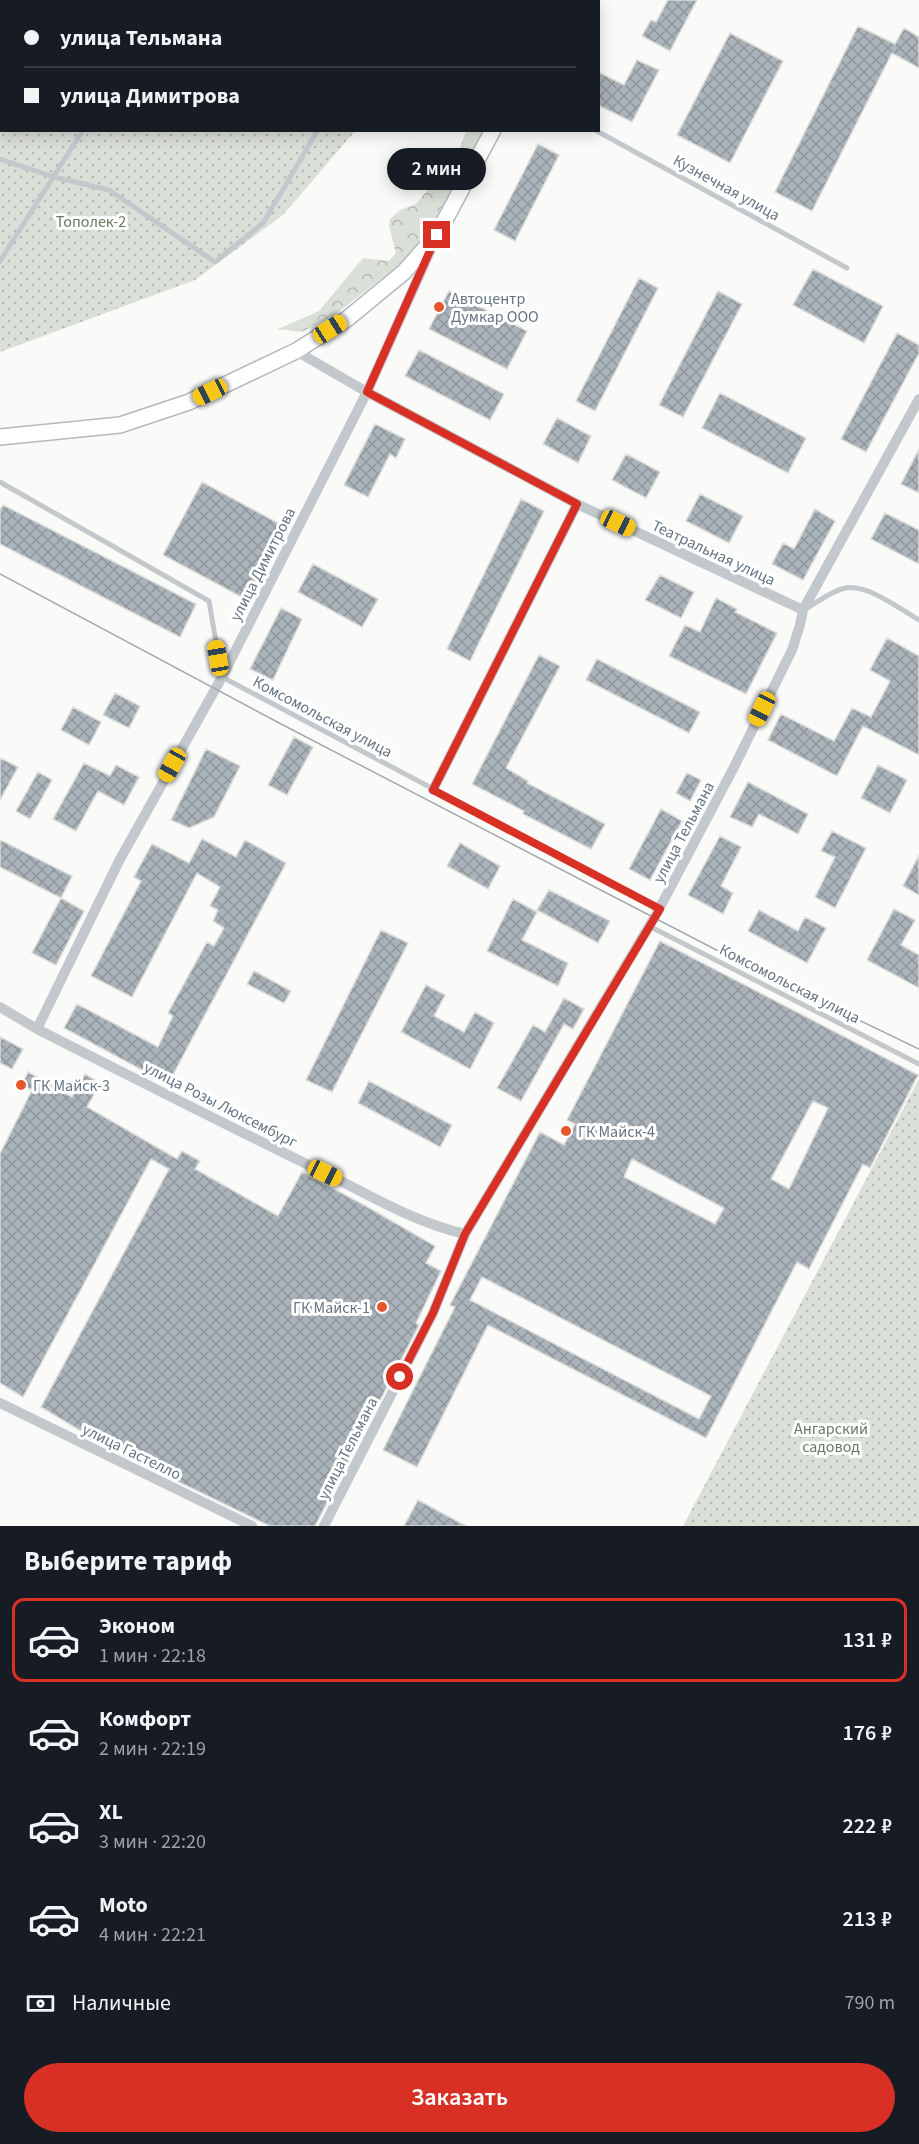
<!DOCTYPE html>
<html lang="ru">
<head>
<meta charset="utf-8">
<style>
  :root { --surface:#171b24; --page:#242831; --text:#f1f3f6; --muted:#9ea1a6; --line:#363941; --accent:#d93025 }
  body { margin:0; font-family:"Source Sans 3",sans-serif; background:var(--page); color:var(--text); height:100vh; display:flex; flex-direction:column; font-size:22px; white-space:nowrap }
  * { box-sizing:border-box; margin:0 }
  p { font-size:20px; color:var(--muted) }
  .icon { flex:none; width:33px; height:33px; fill:none; stroke:currentColor; stroke-width:2; stroke-linecap:round; stroke-linejoin:round }
  .map { position:relative; height:1526px; overflow:hidden }
  .side { display:flex; flex-direction:column; background:var(--surface); flex:1 }
  .side>* { flex:none }
  .hud { position:absolute; left:0px; top:0px; width:600px; height:132px; box-shadow:0 3px 15px #0003; display:grid; align-content:center; height:132px; padding:0 24px; background:var(--surface) }
  .end { position:absolute; width:27px; height:27px; margin:-14px; border:8px solid #d93025; background:#fff; box-shadow:0 0 0 3px #fff }
  .from { border-radius:50% }
  .bubble { position:absolute; height:42px; border-radius:21px; background:var(--surface); box-shadow:0 3px 15px #0003; font-size:20px; font-weight:600; line-height:42px; text-align:center }
  .car { position:absolute; width:18px; height:36px; margin:-18px -9px; border-radius:8px; box-shadow:0 0 4px 2px #0007; background:linear-gradient(#f5c518 24%,#345 0 40%,#f5c518 0 76%,#345 0 86%,#f5c518 0) }
  .hud b { display:flex; align-items:center; gap:21px; height:57px; font-size:22px }
  .hud b+b { border-top:2px solid var(--line) }
  .hud i { width:15px; height:15px; background:var(--text) }
  ul { padding:0; list-style:none }
  li { display:flex; align-items:center; gap:18px; height:84px; margin:0 12px 9px; padding:0 12px; border:3px solid transparent; border-radius:12px }
  li div { flex:1 }
  li b { display:block; font-size:22px }
  li em { font-style:normal; font-weight:600 }
  li.selected { border-color:var(--accent) }
  li>.icon { width:54px; height:54px; stroke-width:1.5 }
  h2 { padding:0 24px; font-size:27px; line-height:72px }
  .pay { display:flex; align-items:center; gap:15px; height:66px; padding:0 24px; font-size:22px }
  .pay p { margin-inline-start:auto }
  .button { display:flex; gap:12px; margin-top:auto; padding:12px 24px }
  .button a { flex:1; height:69px; border-radius:36px; background:var(--accent); color:#fff; font-size:24px; font-weight:600; line-height:69px; text-align:center }
  .map>svg:first-child { display:block }
  .forest { fill:url(#forest-crowns) }
  .garden { fill:url(#garden-dots) }
  .building { fill:url(#building-cross-hatch); stroke:#dcdcda; stroke-width:1.5; fill-rule:evenodd }
  .lines { fill:none; stroke-linecap:round; stroke-linejoin:round }
  .secondary-casing { stroke:#b3babf; stroke-width:18 }
  .lane { stroke:#c3c8cc; stroke-width:5 }
  .street { stroke:#c3c8cc; stroke-width:10 }
  .secondary { stroke:#fff; stroke-width:15 }
  .tram { stroke:#a2aab0; stroke-width:1.5 }
  .route { stroke:#d93025; stroke-width:8 }
  .poi-dot { fill:#e4572e; stroke:#fff; stroke-width:2 }
  .labels { text-anchor:middle; stroke-width:6; stroke-linejoin:round; paint-order:stroke }
  .street-label { font-size:16px; fill:#657683; stroke:#fff }
  .park-label { font-size:16px; fill:#687a64; stroke:#fff }
  .poi-label { font-size:16px; fill:#657683; stroke:#fff; text-anchor:start }
</style>
</head>
<body>
<div class="map">
<svg width="919" height="1526" viewBox="0 0 919 1526">
  <defs>
    <pattern id="forest-crowns" width="20" height="18" patternUnits="userSpaceOnUse" patternTransform="scale(1.5)"><rect width="20" height="18" fill="#dadfd7"/><path d="M2 6a3 3 0 1 1 6 0M12 15a3 3 0 1 1 6 0" fill="none" stroke="#b4b9b4"/></pattern>
    <pattern id="garden-dots" width="8" height="8" patternUnits="userSpaceOnUse" patternTransform="scale(1.5)"><rect width="8" height="8" fill="#dadfd7"/><path d="M2 2h.1M6 6h.1" fill="none" stroke="#b4b9b4" stroke-width="1.8" stroke-linecap="round"/></pattern>
    <pattern id="building-cross-hatch" width="8" height="8" patternUnits="userSpaceOnUse" patternTransform="scale(1.5)"><rect width="8" height="8" fill="#aab3b9"/><path d="M0 0l8 8M0 8l8-8" fill="none" stroke="#8e969c"/></pattern>
  </defs>
  <rect width="100%" height="100%" fill="#fafaf8"/>
  <path class="forest" d="M466,131H487L434,224L408,258L337,313L302,332L278,329L319,311L363,258L389,261L396,253L389,226L390,219L400,210L416,204L430,187L445,177L458,153Z"/>
  <path class="garden" d="M0,0H392V1L2,2V130L355,131L283,215L195,280L0,352Z
    M919,1079V1526H683Z"/>
  <path class="building" d="M668,0H697L670,51L642,36L651,20L656,22Z
    M858,26L895,44L904,28L919,37V68L892,53L812,211L775,192Z
    M730,33L783,61L730,163L677,135Z
    M637,60L659,70L632,122L598,105V72L624,85Z
    M538,144L559,155L515,241L494,230Z
    M813,269L883,306L864,343L793,305Z
    M639,278L658,288L595,411L576,401Z
    M449,291L527,331L507,369L429,329Z
    M718,291L742,304L683,417L659,405Z
    M897,333L919,345V353L866,452L841,439Z
    M419,350L504,394L490,420L405,376Z
    M720,393L806,438L788,473L702,428Z
    M557,418L591,436L578,463L543,444Z
    M375,424L405,439L396,458L390,454L368,497L344,485Z
    M919,449V493L901,484Z
    M626,454L660,472L646,498L612,480Z
    M202,482L287,528L249,601L163,555Z
    M700,494L743,516L729,543L686,521Z
    M521,499L544,511L470,661L447,649Z
    M3,505L196,604L180,637L0,544V510Z
    M815,509L835,521L803,580L772,564L783,543L794,549Z
    M885,513L919,530V564L871,539Z
    M313,564L378,599L362,627L298,592Z
    M660,575L694,592L681,618L645,600Z
    M716,598L737,609L735,612L777,633L746,694L669,656L685,625L700,632Z
    M281,608L302,619L273,680L250,669Z
    M887,638L919,656V755L863,726L837,776L768,740L781,714L834,741L852,708L871,717L890,681L870,670Z
    M539,655L560,666L506,768L528,781L527,783L605,824L591,849L523,814L524,811L472,784Z
    M597,659L700,712L689,733L586,680Z
    M115,693L140,706L129,728L103,715Z
    M73,707L101,722L89,745L61,730Z
    M294,737L313,747L287,795L268,785Z
    M206,749L240,766L214,817L189,828L171,820Z
    M0,758L18,767L0,800Z
    M84,763L110,776L116,765L139,777L124,805L98,791L76,831L53,819Z
    M878,765L907,780L890,813L861,798Z
    M38,772L52,780L30,819L16,811Z
    M687,773L701,780L690,801L676,793Z
    M748,782L808,814L798,834L759,814L752,827L730,817Z
    M661,809L682,821L650,880L629,869Z
    M832,831L866,848L835,908L815,897L835,857L821,851Z
    M720,836L741,847L721,886L733,893L723,914L688,895Z
    M202,839L236,857L245,840L286,863L168,1084L64,1028L77,1004L158,1047L173,1016L168,1013L207,942L214,946L224,928L213,921L218,910L210,906L220,887L197,873L132,997L91,976L141,881L134,877L152,844L189,863Z
    M0,840L72,876L61,898L0,867Z
    M460,843L500,866L488,889L447,866Z
    M919,855V895L903,886Z
    M549,890L610,921L598,943L537,910Z
    M61,898L84,911L56,965L32,953Z
    M513,899L537,912L522,940L568,963L558,986L487,951Z
    M894,909L915,920L901,945L919,955V988L867,960Z
    M759,910L798,931L805,917L826,928L807,963L748,931Z
    M381,930L408,943L332,1092L306,1080Z
    M660,941L918,1075L870,1168L863,1164L809,1269L797,1262L706,1438L488,1325L417,1467L383,1450L455,1307L450,1305L540,1132L564,1145L575,1124L567,1120ZM813,1101L828,1108L789,1189L771,1179ZM632,1159L724,1208L715,1224L624,1177ZM482,1277L711,1396L699,1419L470,1300Z
    M254,971L291,991L284,1003L247,984Z
    M426,985L445,995L434,1016L464,1032L475,1012L494,1023L470,1069L401,1032Z
    M564,998L584,1009L573,1029L564,1024L521,1101L497,1088L533,1025L545,1032Z
    M0,1037L23,1049L12,1069L0,1063Z
    M28,1072L72,1097L85,1074L100,1083L87,1107L177,1159L182,1151L200,1161L195,1169L278,1216L302,1172L364,1205L435,1246L426,1263L441,1271L416,1323L419,1325L315,1526H270L111,1449L41,1407L169,1169L151,1159L23,1397L0,1383V1154L32,1090L22,1085Z
    M369,1081L452,1125L440,1147L358,1103Z
    M418,1500L440,1512L466,1526H404Z"/>
  <g class="lines">
    <defs>
      <path id="secondary" d="M562,2L563,0
        M0,437L120,425L189,402L296,351L347,319L404,272L437,235L493,130"/>
    </defs>
    <use href="#secondary" class="secondary-casing"/>
    <path class="lane" d="M394,0L396,2
      M170,2L171,0
      M0,24H2
      M595,130L847,268
      M0,159L54,177L109,190L215,262L263,223L318,130
      M0,261L83,130
      M0,482L209,601L222,677L660,909
      M807,608C819,601 832,591 845,588C868,584 900,609 919,620
      M649,926L919,1064"/>
    <path class="street" d="M296,351L367,392L577,504L803,610
      M433,790L577,504
      M0,1007L37,1029C134,1078 230,1127 327,1174C371,1196 416,1223 465,1234
      M37,1029L119,861L222,677L367,392L433,245
      M0,1403L252,1526
      M324,1526L433,1313L465,1234L657,913L733,769L792,650L800,625L803,610L919,399"/>
    <use href="#secondary" class="secondary"/>
    <path class="tram" d="M0,574L283,725L753,969L919,1049"/>
  </g>
  <g class="lines">
    <path class="route" d="M400,1377L433,1313L465,1234L660,909L433,790L577,504L367,392L437,235"/>
  </g>
  <g class="poi-dot">
    <circle cx="439" cy="307" r="6"/>
    <circle cx="21" cy="1085" r="6"/>
    <circle cx="566" cy="1131" r="6"/>
    <circle cx="382" cy="1307" r="6"/>
  </g>
  <g class="labels">
    <g class="street-label">
      <text transform="translate(727 187) rotate(29)" y="6">Кузнечная улица</text>
      <text transform="translate(714 552) rotate(25)" y="6">Театральная улица</text>
      <text transform="translate(262 564) rotate(-63)" y="6">улица Димитрова</text>
      <text transform="translate(323 716) rotate(28)" y="6">Комсомольская улица</text>
      <text transform="translate(683 832) rotate(-62)" y="6">улица Тельмана</text>
      <text transform="translate(790 983) rotate(27)" y="6">Комсомольская улица</text>
      <text transform="translate(221 1104) rotate(27)" y="6">улица Розы Люксембург</text>
      <text transform="translate(347 1448) rotate(-63)" y="6">улица Тельмана</text>
      <text transform="translate(132 1451) rotate(26)" y="6">улица Гастелло</text>
    </g>
    <g class="park-label">
      <text x="91" y="227">Тополек-2</text>
      <text x="831" y="1434">Ангарский<tspan x="831" dy="18">садовод</tspan></text>
    </g>
    <g class="poi-label">
      <text x="451" y="304">Автоцентр<tspan x="451" dy="18">Думкар ООО</tspan></text>
      <text x="33" y="1091">ГК Майск-3</text>
      <text x="578" y="1137">ГК Майск-4</text>
      <text x="370" y="1313" text-anchor="end">ГК Майск-1</text>
    </g>
  </g>
</svg>
<i class="end from" style="left:400px;top:1377px"></i>
<i class="end" style="left:437px;top:235px"></i>
<div class="bubble" style="left:387px;top:148px;width:99px">2 мин</div>
<i class="car" style="left:330px;top:329px;rotate:58deg"></i>
<i class="car" style="left:210px;top:392px;rotate:244deg"></i>
<i class="car" style="left:618px;top:523px;rotate:115deg"></i>
<i class="car" style="left:218px;top:658px;rotate:350deg"></i>
<i class="car" style="left:762px;top:709px;rotate:206deg"></i>
<i class="car" style="left:172px;top:765px;rotate:209deg"></i>
<i class="car" style="left:325px;top:1173px;rotate:116deg"></i>
<div class="hud">
<b><i class="from"></i>улица Тельмана</b>
<b><i></i>улица Димитрова</b>
</div>
</div>
<section class="side">
<h2>Выберите тариф</h2>
<ul>
<li class="selected"><svg class="icon" aria-label="car" viewBox="0 0 24 24"><path d="M5 17H2v-5l4-1 3-4h7l3 4 3 1v5h-3M9 17h6M6 11h13"/><circle cx="7" cy="17" r="2"/><circle cx="17" cy="17" r="2"/></svg><div><b>Эконом</b><p>1 мин · 22:18</p></div><em>131 ₽</em></li>
<li><svg class="icon" aria-label="car" viewBox="0 0 24 24"><path d="M5 17H2v-5l4-1 3-4h7l3 4 3 1v5h-3M9 17h6M6 11h13"/><circle cx="7" cy="17" r="2"/><circle cx="17" cy="17" r="2"/></svg><div><b>Комфорт</b><p>2 мин · 22:19</p></div><em>176 ₽</em></li>
<li><svg class="icon" aria-label="car" viewBox="0 0 24 24"><path d="M5 17H2v-5l4-1 3-4h7l3 4 3 1v5h-3M9 17h6M6 11h13"/><circle cx="7" cy="17" r="2"/><circle cx="17" cy="17" r="2"/></svg><div><b>XL</b><p>3 мин · 22:20</p></div><em>222 ₽</em></li>
<li><svg class="icon" aria-label="car" viewBox="0 0 24 24"><path d="M5 17H2v-5l4-1 3-4h7l3 4 3 1v5h-3M9 17h6M6 11h13"/><circle cx="7" cy="17" r="2"/><circle cx="17" cy="17" r="2"/></svg><div><b>Moto</b><p>4 мин · 22:21</p></div><em>213 ₽</em></li>
</ul>
<div class="pay"><svg class="icon" aria-label="cash" viewBox="0 0 24 24"><path d="M3 7h18v10H3z"/><circle cx="12" cy="12" r="2"/></svg>Наличные<p>790 m</p></div>
<div class="button"><a>Заказать</a></div>
</section>
</body>
</html>
